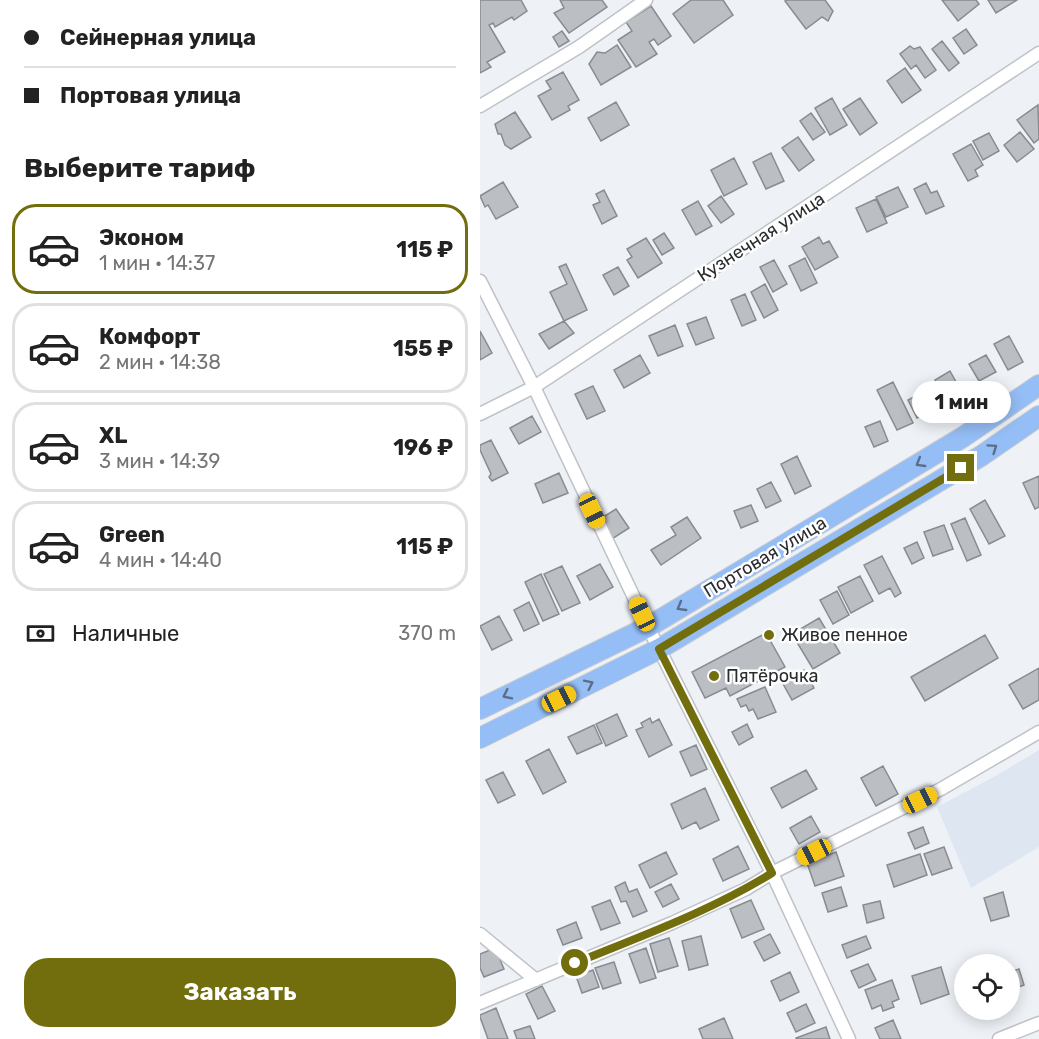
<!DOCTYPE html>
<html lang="ru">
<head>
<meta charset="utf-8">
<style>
  :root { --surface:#fff; --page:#f2f2f2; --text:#222; --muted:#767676; --line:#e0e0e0; --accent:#726e0d }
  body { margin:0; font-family:Rubik,sans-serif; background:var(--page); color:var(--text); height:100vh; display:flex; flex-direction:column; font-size:22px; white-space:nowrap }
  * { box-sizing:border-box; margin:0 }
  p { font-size:20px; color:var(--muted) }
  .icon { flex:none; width:33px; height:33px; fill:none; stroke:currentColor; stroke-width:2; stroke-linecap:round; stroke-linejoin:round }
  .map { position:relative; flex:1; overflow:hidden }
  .drawer { display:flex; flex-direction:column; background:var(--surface); width:480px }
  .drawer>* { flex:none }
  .top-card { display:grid; align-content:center; height:132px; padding:0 24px; background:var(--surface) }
  .buttons { position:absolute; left:474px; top:954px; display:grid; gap:12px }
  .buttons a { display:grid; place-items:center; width:66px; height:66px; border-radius:50%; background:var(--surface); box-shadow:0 3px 15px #0003; font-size:30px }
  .end { position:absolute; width:27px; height:27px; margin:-14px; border:8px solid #726e0d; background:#fff; box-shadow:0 0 0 3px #fff }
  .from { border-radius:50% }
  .bubble { position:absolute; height:42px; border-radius:21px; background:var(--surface); box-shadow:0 3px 15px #0003; font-size:20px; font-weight:700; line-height:42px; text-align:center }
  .car { position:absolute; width:18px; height:36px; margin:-18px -9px; border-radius:8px; box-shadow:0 0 4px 2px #0007; background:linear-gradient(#f5c518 24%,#345 0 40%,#f5c518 0 76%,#345 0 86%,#f5c518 0) }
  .top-card b { display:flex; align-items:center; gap:21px; height:57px; font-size:22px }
  .top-card b+b { border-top:2px solid var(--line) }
  .top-card i { width:15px; height:15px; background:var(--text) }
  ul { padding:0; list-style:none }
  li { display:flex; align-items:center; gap:18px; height:90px; margin:0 12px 9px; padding:0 12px; border:3px solid var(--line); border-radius:24px }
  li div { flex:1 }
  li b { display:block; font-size:22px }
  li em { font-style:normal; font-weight:700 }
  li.active { border-color:var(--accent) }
  li>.icon { width:54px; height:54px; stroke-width:1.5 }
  h2 { padding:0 24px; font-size:27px; line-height:72px }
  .pay { display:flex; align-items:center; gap:15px; height:66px; padding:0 24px; font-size:22px }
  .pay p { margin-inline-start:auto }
  .primary-button { display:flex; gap:12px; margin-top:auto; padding:12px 24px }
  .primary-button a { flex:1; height:69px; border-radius:24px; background:var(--accent); color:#fff; font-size:24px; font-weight:700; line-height:69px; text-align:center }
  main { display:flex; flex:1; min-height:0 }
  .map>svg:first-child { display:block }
  .built { fill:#dee6f2 }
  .building { fill:#bbbec3; stroke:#888b8f; stroke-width:1.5 }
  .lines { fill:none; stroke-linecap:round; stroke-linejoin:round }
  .minor-casing { stroke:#bfc3c7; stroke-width:15 }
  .primary-casing { stroke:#cccccd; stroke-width:22 }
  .minor { stroke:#fff; stroke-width:12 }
  .primary { stroke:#95bef6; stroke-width:20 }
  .oneway { stroke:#5b6e88 }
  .route { stroke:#726e0d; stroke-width:8 }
  .poi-dot { fill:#726e0d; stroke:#fefefe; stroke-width:2 }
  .labels { text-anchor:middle; stroke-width:5; stroke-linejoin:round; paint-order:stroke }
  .street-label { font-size:18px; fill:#2b2c2e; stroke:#fefefe }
  .poi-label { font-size:18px; fill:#2b2c2e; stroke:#fefefe; text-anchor:start }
</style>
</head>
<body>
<main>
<section class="drawer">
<div class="top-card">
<b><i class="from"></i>Сейнерная улица</b>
<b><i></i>Портовая улица</b>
</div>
<h2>Выберите тариф</h2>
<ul>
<li class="active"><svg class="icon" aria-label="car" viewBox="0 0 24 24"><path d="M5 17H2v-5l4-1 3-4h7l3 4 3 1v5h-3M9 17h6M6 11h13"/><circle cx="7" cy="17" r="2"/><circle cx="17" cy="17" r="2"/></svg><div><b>Эконом</b><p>1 мин · 14:37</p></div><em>115 ₽</em></li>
<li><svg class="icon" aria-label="car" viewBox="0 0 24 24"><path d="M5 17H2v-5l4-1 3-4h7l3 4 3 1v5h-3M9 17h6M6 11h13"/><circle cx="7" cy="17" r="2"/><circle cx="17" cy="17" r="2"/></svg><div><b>Комфорт</b><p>2 мин · 14:38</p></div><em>155 ₽</em></li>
<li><svg class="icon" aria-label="car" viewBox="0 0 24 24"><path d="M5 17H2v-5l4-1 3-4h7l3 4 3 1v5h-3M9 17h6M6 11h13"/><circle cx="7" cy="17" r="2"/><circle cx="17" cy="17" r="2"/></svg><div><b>XL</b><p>3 мин · 14:39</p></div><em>196 ₽</em></li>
<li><svg class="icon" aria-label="car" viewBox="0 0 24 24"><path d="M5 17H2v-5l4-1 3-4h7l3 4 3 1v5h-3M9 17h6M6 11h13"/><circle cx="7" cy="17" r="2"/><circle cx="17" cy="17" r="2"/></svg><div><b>Green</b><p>4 мин · 14:40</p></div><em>115 ₽</em></li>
</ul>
<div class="pay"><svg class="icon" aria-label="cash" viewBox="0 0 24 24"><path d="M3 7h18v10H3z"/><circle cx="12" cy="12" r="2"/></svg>Наличные<p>370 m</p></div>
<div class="primary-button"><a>Заказать</a></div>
</section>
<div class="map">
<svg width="559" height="1039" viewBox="0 0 559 1039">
  <rect width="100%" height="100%" fill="#eef2f7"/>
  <path class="built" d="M559,750V847L491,888L457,807L512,778Z"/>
  <path class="building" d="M0,0H41L47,11L34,20L32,17L15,27L13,23L9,25L25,52L7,62L11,67L0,73Z
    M80,0H122L127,7L89,33L74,13L84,8Z
    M211,0H243L253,15L214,43L193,14Z
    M307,0H345L353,11L348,21L342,17L326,29L305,1Z
    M462,0H496L499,4L478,21Z
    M508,0H537L516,13Z
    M171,6L191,36L178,45L174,39L169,42L177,54L156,67L138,40L152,31L146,22Z
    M486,29L497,45L484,54L473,38Z
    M82,31L89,41L79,47L73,37Z
    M462,41L479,63L469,71L452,49Z
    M137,45L151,67L121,85L109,64L117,52L125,53Z
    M430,46L434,49L440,47L456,70L445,78L436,65L431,69L420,54Z
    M425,68L441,90L422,103L407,81Z
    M83,72L99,100L88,106L90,110L72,120L58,96L71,89L66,81Z
    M352,98L367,125L350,135L335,108Z
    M380,98L397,123L380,135L363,109Z
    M136,102L149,125L121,141L108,118Z
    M558,105L559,139L554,143L537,120Z
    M35,112L51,137L31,149L25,145L21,134H18L15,124Z
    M331,113L345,132L333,140L320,121Z
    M540,132L554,149L537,162L524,145Z
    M509,133L519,151L503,160L493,141Z
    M318,137L334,160L319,171L302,148Z
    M491,144L503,165L495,170L498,176L488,181L473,154Z
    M291,153L304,181L286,189L273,162Z
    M254,158L267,184L244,196L231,170Z
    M23,182L38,207L16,219L8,205L5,207L0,196Z
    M446,183L451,193L457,191L464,206L446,214L434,189Z
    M418,187L428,207L406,217L396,197Z
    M124,190L137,216L122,224L113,205L120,202L116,194Z
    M241,196L254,214L241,223L228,206Z
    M396,199L407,223L387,232L376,208Z
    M218,201L232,226L216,235L202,210Z
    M184,233L194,248L182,255L173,240Z
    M339,237L343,244L349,241L358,257L335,270L322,247Z
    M166,238L182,263L158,278L147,260L152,257L147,249Z
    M325,258L337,283L321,291L309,266Z
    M294,260L307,284L293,292L280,267Z
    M86,264L107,310L84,321L70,292L87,284L79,267Z
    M138,267L149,286L134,295L123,275Z
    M285,284L298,310L284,318L271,292Z
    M265,294L276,320L262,326L251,300Z
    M226,317L234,338L216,345L207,324Z
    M84,321L94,333L69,349L59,334Z
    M195,325L203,346L178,356L169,336Z
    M0,331L12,353L0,360Z
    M529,336L543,362L528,370L514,344Z
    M160,355L170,373L144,388L134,370Z
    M506,355L516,372L499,381L489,364Z
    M470,371L481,391L465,400L455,380Z
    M413,382L433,423L417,430L397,390Z
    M113,386L125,411L107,419L95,394Z
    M441,393L450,411L437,418L428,400Z
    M52,416L61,432L39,444L30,428Z
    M400,421L408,441L394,447L385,427Z
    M11,440L28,473L12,481L9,477L11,474L0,450V445Z
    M317,456L331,486L315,494L301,464Z
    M79,473L88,493L63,503L55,484Z
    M559,476V507L555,509L543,483Z
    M291,482L301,501L286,508L277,489Z
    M505,500L525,536L509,544L490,509Z
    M271,505L278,521L261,528L254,511Z
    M136,509L149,528L132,539L120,519Z
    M207,517L221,538L181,565L171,550L196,535L191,527Z
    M485,518L501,555L487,561L471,524Z
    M464,525L473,549L453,556L444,532Z
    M437,542L444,558L432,564L424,548Z
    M402,556L421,593L415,597L410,588L399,594L384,565Z
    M120,564L133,587L110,600L97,576Z
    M82,566L100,603L82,611L64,574Z
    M61,574L79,614L63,621L45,582Z
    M380,576L393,601L371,613L358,587Z
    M357,591L369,615L353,624L340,600Z
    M49,602L59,624L44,631L34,610Z
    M19,616L32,640L12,650L0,626Z
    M339,618L360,653L333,669L312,634Z
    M286,633L305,667L250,696L246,688L225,698L212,672Z
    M505,635L518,658L445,701L431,677Z
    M559,668V700L543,709L529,685Z
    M324,670L334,688L312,700L302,682Z
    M285,687L296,712L278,719L273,709L269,711L266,705L261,707L257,699Z
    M137,714L147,736L126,746L116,724Z
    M170,718L172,723L179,719L192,745L169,757L156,730L163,727L161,723Z
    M267,724L273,737L259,745L252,732Z
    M114,725L122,743L97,754L88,737Z
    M216,745L227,769L211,776L200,752Z
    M69,749L86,782L63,794L46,761Z
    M403,766L418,794L396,806L381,778Z
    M326,770L337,789L302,808L291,788Z
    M23,772L35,795L18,803L6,780Z
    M225,788L239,820L220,829L216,822L202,829L191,804Z
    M331,816L340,832L319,844L310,828Z
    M443,827L449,843L435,849L428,833Z
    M258,846L269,869L243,881L233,859Z
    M464,847L472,868L452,875L444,854Z
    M186,852L197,874L170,888L159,865Z
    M356,852L364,876L335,886L327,863Z
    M440,854L447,875L414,887L407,865Z
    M145,882L149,892L157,889L167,911L153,917L146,901L141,902L135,887Z
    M191,884L199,899L183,907L175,892Z
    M361,887L367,906L348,912L342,893Z
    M523,892L529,916L511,921L504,898Z
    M130,900L140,923L121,930L112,907Z
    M271,900L284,929L262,938L250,909Z
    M400,901L404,918L387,923L383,905Z
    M96,922L102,938L83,945L77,930Z
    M290,934L300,953L284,961L274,942Z
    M221,936L228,965L209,970L202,941Z
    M386,936L391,948L367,958L362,945Z
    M189,938L198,966L178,972L170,944Z
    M15,948L24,969L4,977L0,968V954Z
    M166,948L176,978L160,983L149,954Z
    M134,962L141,983L123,989L115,968Z
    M388,964L396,980L379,988L371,971Z
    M461,967L469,994L441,1004L432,976Z
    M539,969L544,985L530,990V972Z
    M113,970L119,987L102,993L96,976Z
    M310,972L319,992L300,1001L291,981Z
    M412,980L419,999L412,1002L414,1007L403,1011L401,1005L392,1009L385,990Z
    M62,986L75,1011L58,1019L46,994Z
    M326,1004L335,1023L316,1032L307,1013Z
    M16,1008L28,1039H8L0,1017V1015Z
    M244,1018L253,1039H223L219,1029Z
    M413,1020L421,1039H400L395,1028Z
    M50,1026L55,1039H37L34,1031Z
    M346,1027L350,1039H316V1038Z"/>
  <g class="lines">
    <defs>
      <path id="minor" d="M0,106L99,47L166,0
        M0,281L54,387L168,627L292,873L369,1039
        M0,414L54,387L559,53
        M0,934L56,980
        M0,1003L192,923L266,889L292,873L461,789L559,732
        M519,1039L559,1023"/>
      <path id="primary" d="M0,709L168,627L483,437L559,385
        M0,738L179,649L501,456L559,416"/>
    </defs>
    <use href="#minor" class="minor-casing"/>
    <use href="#primary" class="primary-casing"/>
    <use href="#minor" class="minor"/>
    <use href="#primary" class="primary"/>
  </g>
  <defs><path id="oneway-chevron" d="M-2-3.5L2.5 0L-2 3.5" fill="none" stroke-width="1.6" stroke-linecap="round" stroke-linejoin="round" transform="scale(1.5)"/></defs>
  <g class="oneway">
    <use href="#oneway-chevron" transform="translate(513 448) rotate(-35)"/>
    <use href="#oneway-chevron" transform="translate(440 463) rotate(149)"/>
    <use href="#oneway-chevron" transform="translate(201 607) rotate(150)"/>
    <use href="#oneway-chevron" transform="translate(109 684) rotate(-26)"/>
    <use href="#oneway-chevron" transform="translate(27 695) rotate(154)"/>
  </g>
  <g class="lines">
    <path class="route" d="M95,963C161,936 231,911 292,873L179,649L481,468"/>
  </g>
  <g class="poi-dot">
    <circle cx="289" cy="635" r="6"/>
    <circle cx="234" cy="676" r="6"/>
  </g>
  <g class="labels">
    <g class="street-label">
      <text transform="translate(281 237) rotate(-33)" y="6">Кузнечная улица</text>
      <text transform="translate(285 557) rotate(-31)" y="6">Портовая улица</text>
    </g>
    <g class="poi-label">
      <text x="301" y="641">Живое пенное</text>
      <text x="246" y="682">Пятёрочка</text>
    </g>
  </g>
</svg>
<div class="buttons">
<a><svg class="icon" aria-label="locate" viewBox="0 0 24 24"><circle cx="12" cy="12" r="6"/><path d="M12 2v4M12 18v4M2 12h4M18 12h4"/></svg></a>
</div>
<i class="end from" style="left:95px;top:963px"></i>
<i class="end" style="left:481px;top:468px"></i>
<div class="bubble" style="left:432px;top:381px;width:99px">1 мин</div>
<i class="car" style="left:112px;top:511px;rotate:155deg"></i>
<i class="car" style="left:162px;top:614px;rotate:335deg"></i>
<i class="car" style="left:79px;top:699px;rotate:64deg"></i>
<i class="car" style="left:440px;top:800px;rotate:64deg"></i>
<i class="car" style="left:334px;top:852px;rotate:244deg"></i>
</div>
</main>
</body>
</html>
